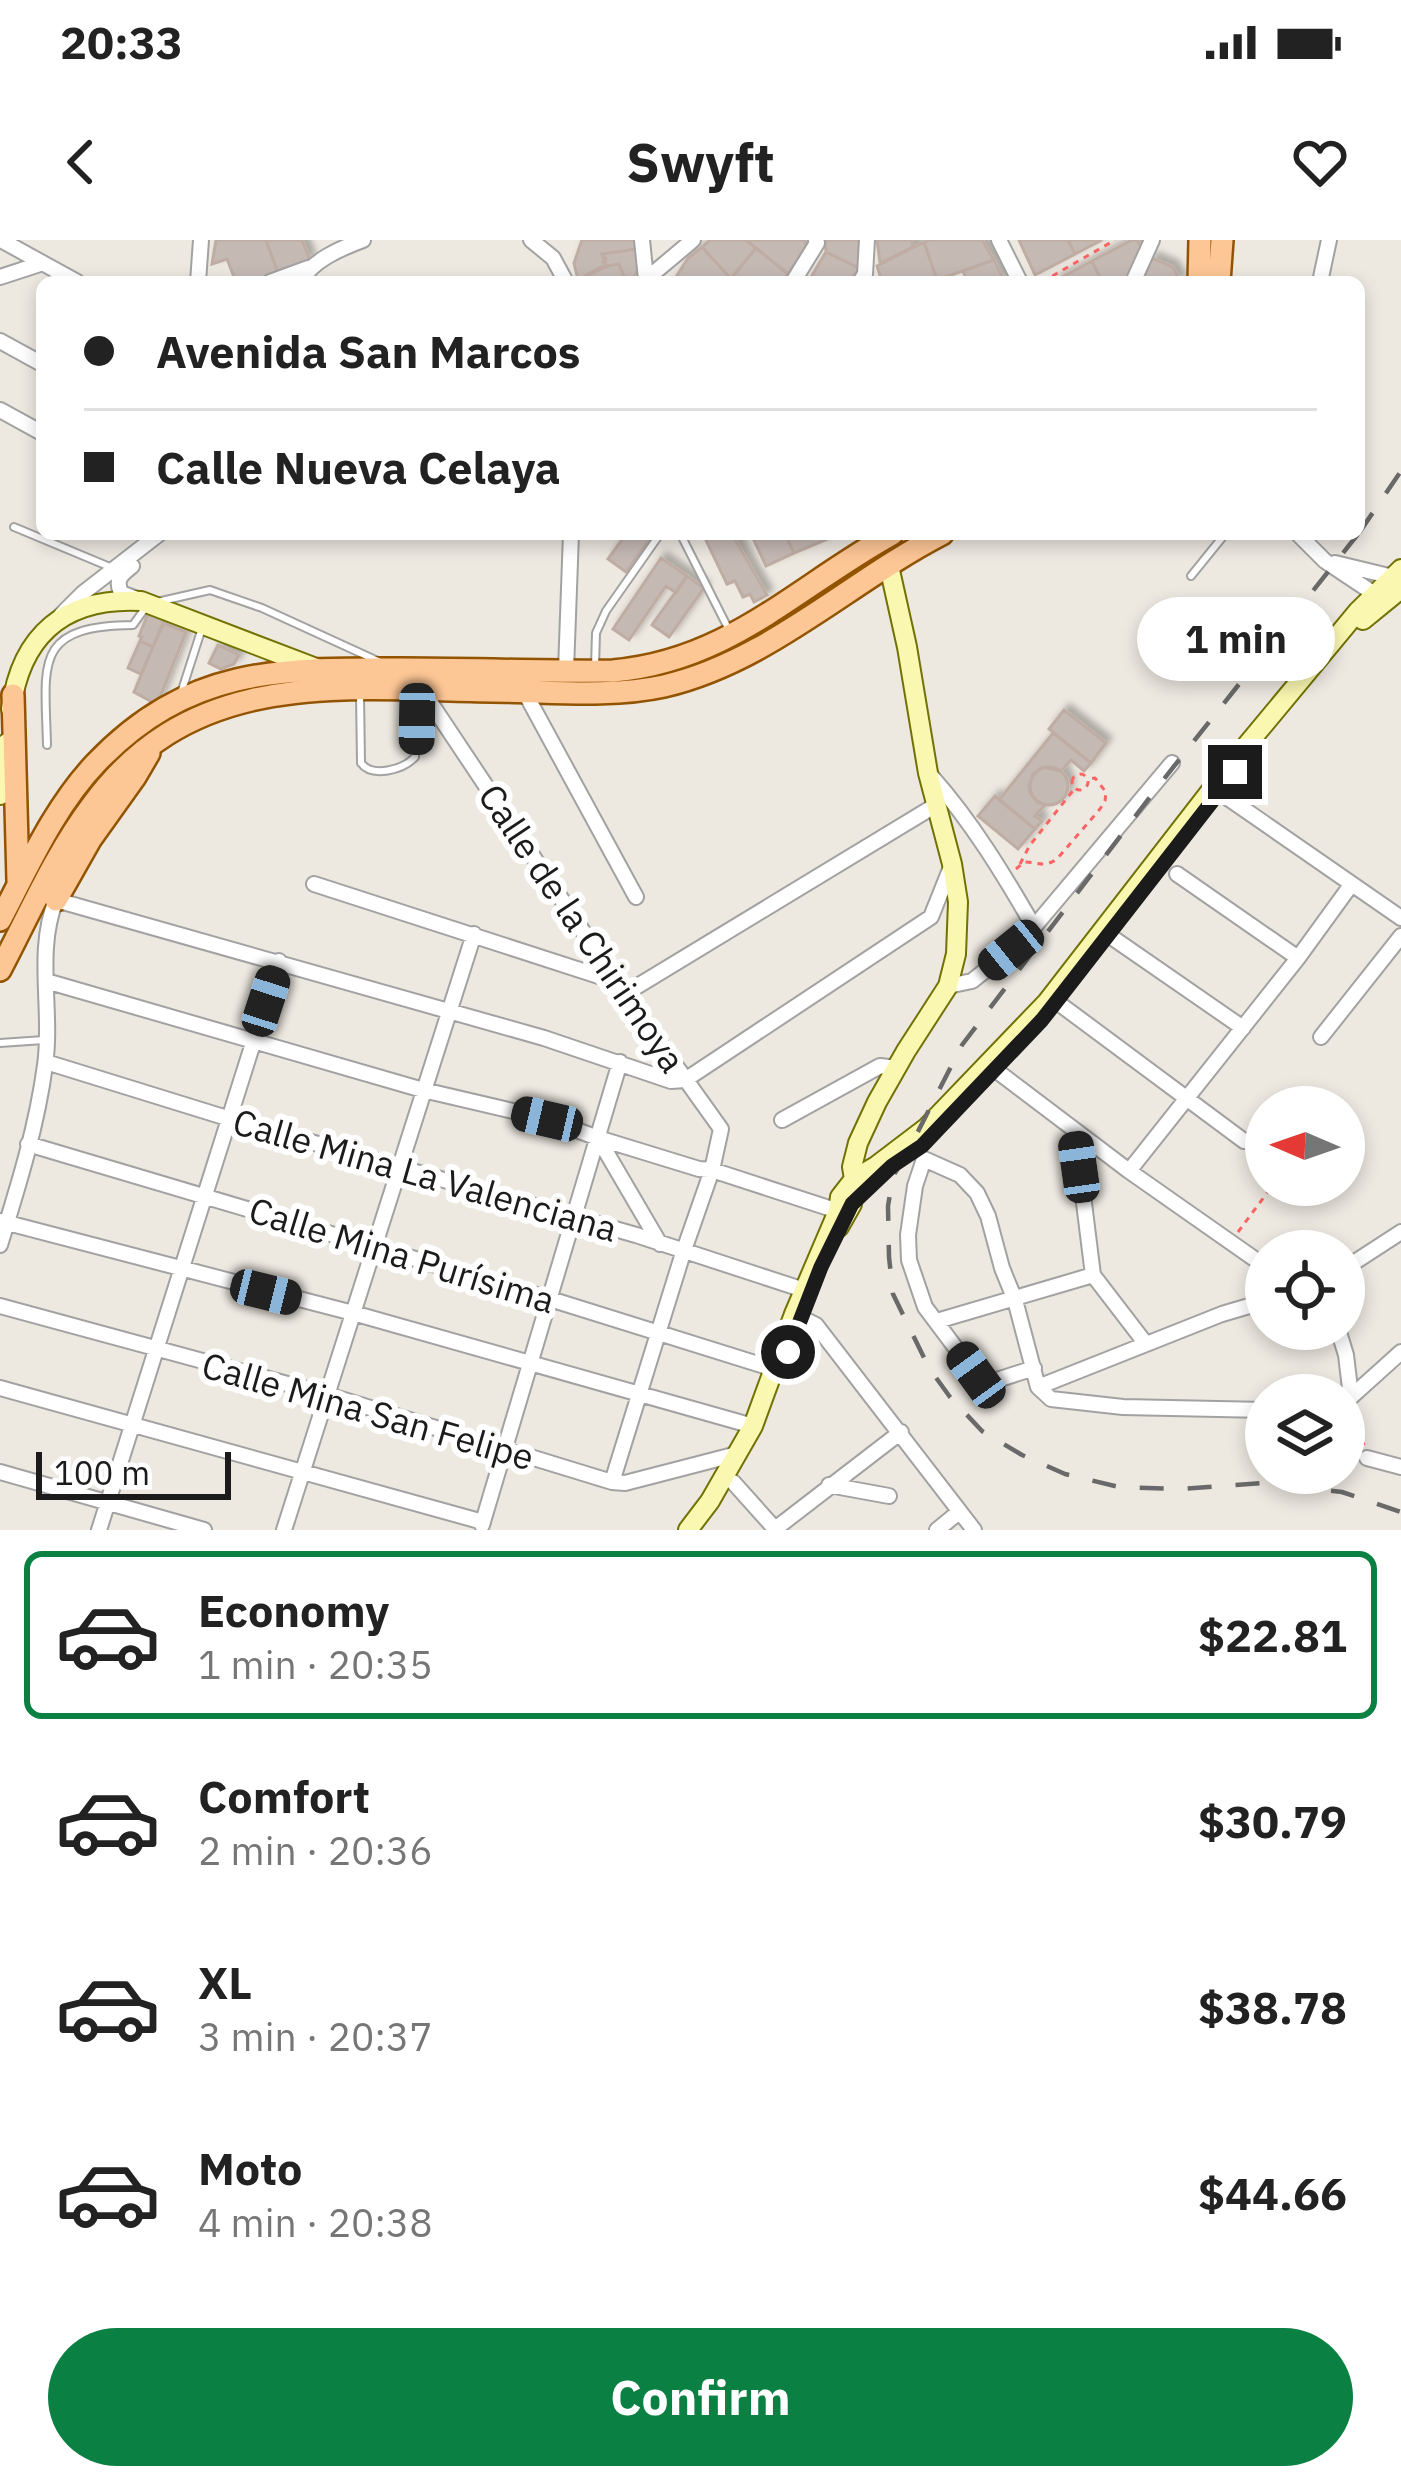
<!DOCTYPE html>
<html lang="en">
<head>
<meta charset="utf-8">
<style>
  :root { --surface:#fff; --page:#f6f6f6; --text:#222; --muted:#767676; --line:#e0e0e0; --accent:#0b8043 }
  body { margin:0; font-family:"IBM Plex Sans",sans-serif; background:var(--page); color:var(--text); height:100vh; display:flex; flex-direction:column; font-size:45px; white-space:nowrap }
  * { box-sizing:border-box; margin:0 }
  p { font-size:39px; color:var(--muted) }
  .icon { flex:none; width:66px; height:66px; fill:none; stroke:currentColor; stroke-width:2; stroke-linecap:round; stroke-linejoin:round }
  .map { position:relative; height:1290px; overflow:hidden }
  .drawer { display:flex; flex-direction:column; background:var(--surface); flex:1 }
  .drawer>* { flex:none }
  .hud { position:absolute; left:36px; top:36px; width:1329px; height:264px; border-radius:18px; box-shadow:0 6px 18px #0003; display:grid; align-content:center; height:264px; padding:0 48px; background:var(--surface) }
  .needle { width:78px; rotate:272deg }
  .tools { position:absolute; left:1245px; top:846px; display:grid; gap:24px }
  .tools a { display:grid; place-items:center; width:120px; height:120px; border-radius:50%; background:var(--surface); box-shadow:0 6px 18px #0003; font-size:60px }
  .scale { position:absolute; left:36px; bottom:30px; width:195px; box-sizing:border-box; padding-left:12px; border:6px solid #1b1b1b; border-top:0; font-size:33px; line-height:42px; white-space:nowrap; color:#1b1b1b; -webkit-text-stroke:9px #fff; paint-order:stroke }
  .end { position:absolute; width:54px; height:54px; margin:-27px; border:15px solid #1b1b1b; background:#fff; box-shadow:0 0 0 6px #fff }
  .from { border-radius:50% }
  .bubble { position:absolute; height:84px; border-radius:42px; background:var(--surface); box-shadow:0 6px 18px #0003; font-size:39px; font-weight:700; line-height:84px; text-align:center }
  .car { position:absolute; width:36px; height:72px; margin:-36px -18px; border-radius:15px; box-shadow:0 0 9px 3px #0007; background:linear-gradient(#222 24%,#8ab4d8 0 40%,#222 0 76%,#8ab4d8 0 86%,#222 0) }
  .hud b { display:flex; align-items:center; gap:42px; height:114px; font-size:45px }
  .hud b+b { border-top:3px solid var(--line) }
  .hud i { width:30px; height:30px; background:var(--text) }
  ul { padding:21px 0 0; list-style:none }
  li { display:flex; align-items:center; gap:36px; height:168px; margin:0 24px 18px; padding:0 24px; border:6px solid transparent; border-radius:18px }
  li div { flex:1 }
  li b { display:block; font-size:45px }
  li em { font-style:normal; font-weight:700 }
  li.selected { border-color:var(--accent) }
  li>.icon { width:108px; height:108px; stroke-width:1.5 }
  .primary-button { display:flex; gap:24px; margin-top:auto; padding:24px 48px }
  .primary-button a { flex:1; height:138px; border-radius:72px; background:var(--accent); color:#fff; font-size:48px; font-weight:700; line-height:138px; text-align:center }
  .status { display:flex; justify-content:space-between; align-items:center; height:84px; padding:0 60px; background:var(--surface); direction:ltr }
  .status svg { height:33px; fill:currentColor }
  header { display:flex; justify-content:space-between; align-items:center; height:156px; padding:0 48px; background:var(--surface); font-size:54px; font-weight:700 }
  .map>svg:first-child { display:block }
  .building { fill:#c5b9b4; stroke:#bfaca3; stroke-width:3; filter:url(#shadow) }
  .lines { fill:none; stroke-linecap:round; stroke-linejoin:round }
  .lane-casing { stroke:#a2a2a2; stroke-width:10 }
  .street-casing { stroke:#a2a2a2; stroke-width:18 }
  .secondary-casing { stroke:#717203; stroke-width:22 }
  .primary-casing { stroke:#935400; stroke-width:26 }
  .path { stroke:#fc6363; stroke-width:3; stroke-dasharray:6 6; stroke-linecap:butt }
  .lane { stroke:#fff; stroke-width:6 }
  .street { stroke:#fff; stroke-width:14 }
  .secondary { stroke:#faf7b1; stroke-width:18 }
  .primary { stroke:#fdc695; stroke-width:21 }
  .rail { stroke:#696969; stroke-width:4.5; stroke-dasharray:24 24; stroke-linecap:butt }
  .route { stroke:#1b1b1b; stroke-width:15 }
  .labels { text-anchor:middle; stroke-width:12; stroke-linejoin:round; paint-order:stroke }
  .street-label { font-size:36px; fill:#1b1b1b; stroke:#fff }
</style>
</head>
<body>
<div class="status"><b>20:33</b><svg viewBox="0 0 49 12"><path d="M0 12V9h3v3zM5 12V6h3v6zM10 12V3h3v9zM15 12V0h3v12zM26 1h20v11H26zM47 4h2v5h-2z"/></svg></div>
<header><svg class="icon" aria-label="back" viewBox="0 0 24 24"><path d="M15 5l-7 7 7 7"/></svg>Swyft<svg class="icon" aria-label="heart" viewBox="0 0 24 24"><path d="M12 20l-8-8c-3-5 5-10 8-4 3-6 11-1 8 4z"/></svg></header>
<div class="map">
<svg width="1401" height="1290" viewBox="0 0 1401 1290">
  <defs>
    <filter id="shadow"><feDropShadow dx="5.5" dy="-5.5" stdDeviation="3" flood-color="#0004"/></filter>
  </defs>
  <rect width="100%" height="100%" fill="#ede8e0"/>
  <path class="building" d="M216,0H266L278,33L256,42H236L227,19L212,24Z
    M266,0H302L310,20L278,33Z
    M582,0H635L637,9L602,14L607,26L578,40L574,23Z
    M710,0H746L756,8L731,39L702,7Z
    M746,0H805L806,6L788,34Z
    M825,0H859V28L826,12Z
    M877,0H912L913,7L880,23Z
    M929,0H982L994,20L937,40L924,2Z
    M1019,0H1068L1075,14L1035,35Z
    M1068,0H1102L1075,14Z
    M1132,0H1137L1142,9L1127,42H1102L1092,21Z
    M924,2L937,40L882,42L877,26Z
    M702,7L731,39L728,42H673L688,18Z
    M756,8L788,34L782,42H728Z
    M637,9L639,29L630,42H626L619,24L607,26L603,22L606,19L602,14Z
    M826,12L859,28L850,42H808Z
    M1152,18L1173,27L1181,42H1142Z
    M994,20L1005,42H967L963,31Z
    M1092,21L1102,42H1053Z
    M619,24L626,42H579L578,40L601,27Z
    M626,294H653L626,332L608,319Z
    M703,294H732L767,355L754,362L750,354L743,357L735,341L727,344Z
    M751,294H785L794,313L766,326Z
    M785,294H828L830,298L794,313Z
    M661,318L687,336L676,353L666,346L629,400L613,389Z
    M687,336L704,348L669,397L652,385Z
    M149,371L166,378L153,407L140,401L142,397L139,396Z
    M163,383L186,392L160,457L154,463L134,452Z
    M140,401L153,407L141,434L128,428Z
    M218,405L239,415L234,424L221,429L209,423Z
    M1064,470L1106,503L1091,523L1049,489Z
    M1053,493L1091,523L1084,531L1071,520L1061,531L1043,527L1033,534L1029,546L1030,553L1038,563L1045,565L1035,576L1042,581L1035,589L999,560Z
    M1030 546a19 19 0 1 1 38 0a19 19 0 1 1-38 0Z
    M995,556L1035,589L1018,609L978,576Z"/>
  <g class="lines">
    <defs>
      <path id="lane" d="M14,287L110,327
        M683,299L730,392
        M1191,336L1225,294
        M157,362L210,350L262,368L380,422
        M595,427L596,393L606,371L660,294
        M182,450L202,388
        M360,454L361,523C372,538 403,530 415,517L417,452
        M47,505C45,423 33,386 133,385L146,367
        M0,803L44,800"/>
      <path id="street" d="M1,0L77,42
        M531,0L553,18L566,42
        M642,0L646,39
        M999,0L1020,42
        M0,37L43,23
        M198,42L201,0
        M270,42L308,28
        M300,42C313,20 339,9 363,0
        M643,42L693,0
        M793,42L817,3L816,0
        M860,42L865,34L867,0
        M1133,42L1152,0
        M1320,42L1329,0
        M0,101L42,124
        M0,170L42,193
        M1298,294L1325,321L1373,353
        M1335,323L1393,337
        M132,326C121,335 115,339 121,353L137,359
        M61,375L83,353L159,294
        M566,430L571,294
        M422,450L624,753L721,889L712,930L683,1013L612,1242
        M524,451L636,657
        M932,537C972,582 1004,635 1034,687
        M1212,547L1401,678
        M1177,634L1298,718
        M314,644L617,742
        M1110,696L1243,788
        M46,741L423,850L547,879L598,898L699,929L712,930L838,971
        M948,746L972,741L1011,710L1034,687L1172,523
        M636,747L936,565
        M1057,762L1244,901C1255,902 1259,895 1266,887
        M1321,797L1401,696
        M46,822L227,878L636,995L804,1050
        M989,825L1129,931L1266,1027
        M1282,867L1287,861
        M782,880L880,826L897,828
        M1075,891L1093,1035L1146,1104
        M598,898L660,1004
        M28,904L550,1059L774,1129
        M1129,931L1298,718L1351,645
        M0,981L353,1073L753,1186
        M0,1005C18,947 37,886 45,825C53,771 35,712 56,660L544,798L671,841L685,840L931,677L951,627
        M1344,1029L1401,992
        M0,1066L328,1155L612,1242L625,1243L737,1214
        M794,1074L816,1085L974,1290
        M937,1081L1093,1035
        M1338,1089L1346,1115L1351,1157
        M1034,1128L994,1141L976,1135L925,1067L909,1020L908,995L915,946L924,919L960,935L977,953L988,976L1002,1028L1015,1060L1038,1147L1051,1159L1123,1167L1266,1170
        M1038,1147L1222,1074L1266,1061
        M0,1148L483,1282
        M1344,1160L1351,1157L1401,1112
        M1260,1211L1266,1207
        M1367,1218L1401,1227
        M0,1232L204,1290
        M733,1242L776,1290
        M829,1245L889,1256
        M482,1285L620,822
        M775,1289L901,1192
        M99,1290L279,721
        M284,1290L474,694
        M937,1290L959,1272"/>
      <path id="secondary" d="M1363,380L1401,349
        M11,469C21,394 66,357 141,361L316,428
        M0,555L7,503
        M839,987L852,964L854,939L852,927L858,903L877,862L906,811L948,746L956,714L958,662L952,624L928,533L907,407L889,326
        M688,1290L710,1261L753,1186L794,1074L838,971L840,957L854,939L876,926L926,888L1047,762L1236,518L1358,371L1401,329"/>
      <path id="primary" d="M1199,42L1200,0
        M1219,42L1222,0
        M13,455L18,641
        M56,660L90,600L135,537L149,513
        M0,680C28,627 54,567 96,523C187,428 278,428 401,429C472,429 543,432 613,431C729,421 796,347 892,294
        M0,730C29,675 55,614 93,564C194,427 342,449 492,451C548,451 609,458 664,446C768,422 849,342 942,294"/>
    </defs>
    <use href="#lane" class="lane-casing"/>
    <use href="#street" class="street-casing"/>
    <use href="#secondary" class="secondary-casing"/>
    <use href="#primary" class="primary-casing"/>
    <path class="path" d="M1042,42L1115,0
      M1072 542a8 8 0 1 1 16 0a8 8 0 1 1-16 0Z
      M1020,624L1030,605L1075,548
      M1016,629L1024,622C1038,622 1044,628 1057,619L1100,569L1105,561L1106,552L1095,538L1087,539
      M1238,992L1273,945
      M1354,1167L1364,1205"/>
    <use href="#lane" class="lane"/>
    <use href="#street" class="street"/>
    <use href="#secondary" class="secondary"/>
    <use href="#primary" class="primary"/>
    <path class="rail" d="M1359,293L1401,231
      M1358,294L1156,549L962,805L904,919L893,936L888,966L889,1017L893,1054L929,1128L950,1157L982,1191L1022,1215L1065,1234L1119,1247L1179,1249L1264,1243L1342,1252L1401,1272"/>
  </g>
  <g class="lines">
    <path class="route" d="M788,1112L821,1027L852,964L892,926L922,906L1042,780L1235,532"/>
  </g>
  <g class="labels">
    <g class="street-label">
      <text transform="translate(582 688) rotate(56)" y="13">Calle de la Chirimoya</text>
      <text transform="translate(425 935) rotate(16)" y="13">Calle Mina La Valenciana</text>
      <text transform="translate(402 1015) rotate(17)" y="13">Calle Mina Purísima</text>
      <text transform="translate(368 1171) rotate(16)" y="13">Calle Mina San Felipe</text>
    </g>
  </g>
</svg>
<div class="tools">
<a><svg class="needle" viewBox="-14 -14 28 28"><path d="M0-13l5 13h-10z" fill="#e53935"/><path d="M0 13l5-13h-10z" fill="#767676"/></svg></a>
<a><svg class="icon" aria-label="locate" viewBox="0 0 24 24"><circle cx="12" cy="12" r="6"/><path d="M12 2v4M12 18v4M2 12h4M18 12h4"/></svg></a>
<a><svg class="icon" aria-label="layers" viewBox="0 0 24 24"><path d="M12 4l9 5-9 5-9-5zM3 14l9 5 9-5"/></svg></a>
</div>
<div class="scale">100 m</div>
<i class="end from" style="left:788px;top:1112px"></i>
<i class="end" style="left:1235px;top:532px"></i>
<div class="bubble" style="left:1137px;top:357px;width:198px">1 min</div>
<i class="car" style="left:417px;top:479px;rotate:181deg"></i>
<i class="car" style="left:1011px;top:710px;rotate:231deg"></i>
<i class="car" style="left:266px;top:761px;rotate:18deg"></i>
<i class="car" style="left:547px;top:879px;rotate:283deg"></i>
<i class="car" style="left:1079px;top:927px;rotate:352deg"></i>
<i class="car" style="left:266px;top:1052px;rotate:104deg"></i>
<i class="car" style="left:976px;top:1135px;rotate:324deg"></i>
<div class="hud">
<b><i class="from"></i>Avenida San Marcos</b>
<b><i></i>Calle Nueva Celaya</b>
</div>
</div>
<section class="drawer">
<ul>
<li class="selected"><svg class="icon" aria-label="car" viewBox="0 0 24 24"><path d="M5 17H2v-5l4-1 3-4h7l3 4 3 1v5h-3M9 17h6M6 11h13"/><circle cx="7" cy="17" r="2"/><circle cx="17" cy="17" r="2"/></svg><div><b>Economy</b><p>1 min · 20:35</p></div><em>$22.81</em></li>
<li><svg class="icon" aria-label="car" viewBox="0 0 24 24"><path d="M5 17H2v-5l4-1 3-4h7l3 4 3 1v5h-3M9 17h6M6 11h13"/><circle cx="7" cy="17" r="2"/><circle cx="17" cy="17" r="2"/></svg><div><b>Comfort</b><p>2 min · 20:36</p></div><em>$30.79</em></li>
<li><svg class="icon" aria-label="car" viewBox="0 0 24 24"><path d="M5 17H2v-5l4-1 3-4h7l3 4 3 1v5h-3M9 17h6M6 11h13"/><circle cx="7" cy="17" r="2"/><circle cx="17" cy="17" r="2"/></svg><div><b>XL</b><p>3 min · 20:37</p></div><em>$38.78</em></li>
<li><svg class="icon" aria-label="car" viewBox="0 0 24 24"><path d="M5 17H2v-5l4-1 3-4h7l3 4 3 1v5h-3M9 17h6M6 11h13"/><circle cx="7" cy="17" r="2"/><circle cx="17" cy="17" r="2"/></svg><div><b>Moto</b><p>4 min · 20:38</p></div><em>$44.66</em></li>
</ul>
<div class="primary-button"><a>Confirm</a></div>
</section>
</body>
</html>
